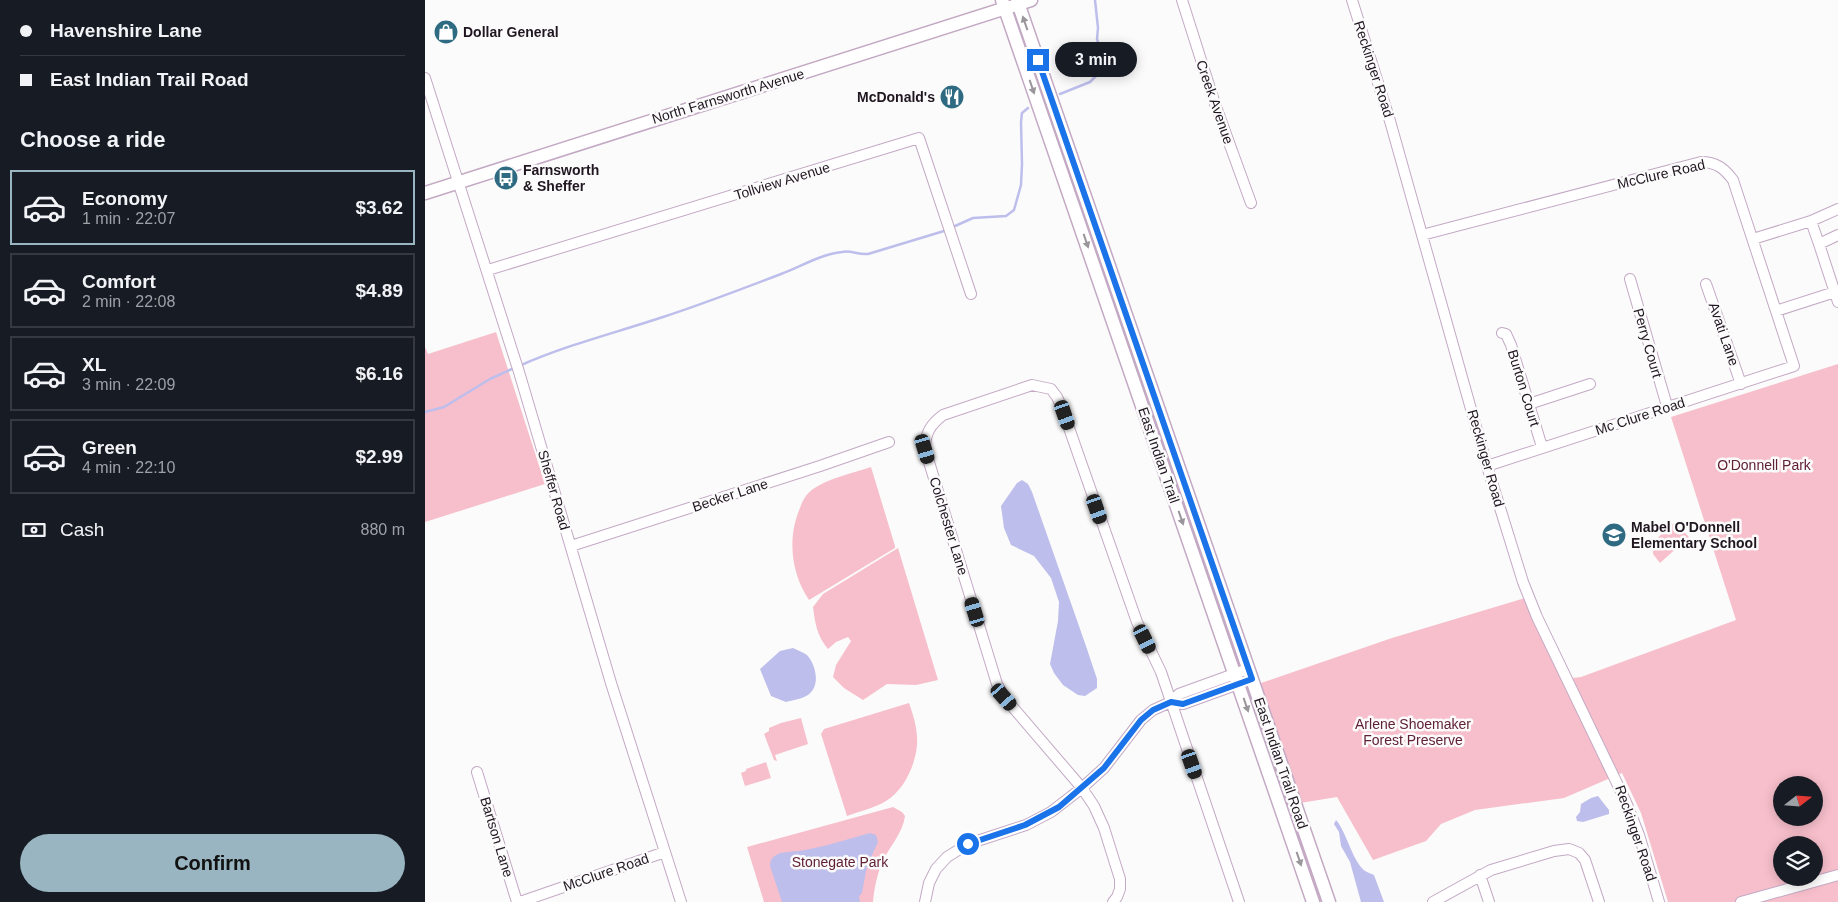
<!DOCTYPE html>
<html lang="en">
<head>
<meta charset="utf-8">
<style>
  :root { --surface:#171b24; --page:#20242c; --text:#f1f3f6; --muted:#9ea1a6; --line:#363941; --accent:#99b5c1 }
  body { margin:0; font-family:Helvetica,sans-serif; background:var(--page); color:var(--text); height:100vh; display:flex; flex-direction:column; font-size:19px; white-space:nowrap }
  * { box-sizing:border-box; margin:0 }
  p { font-size:16px; color:var(--muted) }
  .icon { flex:none; width:28px; height:28px; fill:none; stroke:currentColor; stroke-width:2; stroke-linecap:round; stroke-linejoin:round }
  .map { position:relative; flex:1; overflow:hidden }
  .details { display:flex; flex-direction:column; background:var(--surface); width:425px }
  .details>* { flex:none }
  .banner { display:grid; align-content:center; height:110px; padding:0 20px; background:var(--surface) }
  .needle { width:32px; rotate:73deg }
  .controls { position:absolute; left:1348px; top:776px; display:grid; gap:10px }
  .controls a { display:grid; place-items:center; width:50px; height:50px; border-radius:50%; background:var(--surface); box-shadow:0 2px 12px #0003; font-size:25px }
  .end { position:absolute; width:22px; height:22px; margin:-11px; border:6px solid #1a73e8; background:#fff; box-shadow:0 0 0 2px #fff }
  .from { border-radius:50% }
  .bubble { position:absolute; height:35px; border-radius:18px; background:var(--surface); box-shadow:0 2px 12px #0003; font-size:16px; font-weight:700; line-height:35px; text-align:center }
  .car { position:absolute; width:15px; height:30px; margin:-15px -8px; border-radius:6px; box-shadow:0 0 4px 1px #0007; background:linear-gradient(#222 24%,#8ab4d8 0 40%,#222 0 76%,#8ab4d8 0 86%,#222 0) }
  .banner b { display:flex; align-items:center; gap:18px; height:48px; font-size:19px }
  .banner b+b { border-top:1px solid var(--line) }
  .banner i { width:12px; height:12px; background:var(--text) }
  ul { padding:0; list-style:none }
  li { display:flex; align-items:center; gap:15px; height:75px; margin:0 10px 8px; padding:0 10px; border:2px solid var(--line); border-radius:0px }
  li div { flex:1 }
  li b { display:block; font-size:19px }
  li em { font-style:normal; font-weight:700 }
  li.active { border-color:var(--accent) }
  li>.icon { width:45px; height:45px; stroke-width:1.5 }
  h2 { padding:0 20px; font-size:22px; line-height:60px }
  .pay { display:flex; align-items:center; gap:12px; height:55px; padding:0 20px; font-size:19px }
  .pay p { margin-inline-start:auto }
  .cta { display:flex; gap:10px; margin-top:auto; padding:10px 20px }
  .cta a { flex:1; height:58px; border-radius:30px; background:var(--accent); color:#111; font-size:20px; font-weight:700; line-height:58px; text-align:center }
  main { display:flex; flex:1; min-height:0 }
  .map>svg:first-child { display:block }
  .green { fill:#f7bfcb; fill-rule:evenodd }
  .water { fill:#bebeec }
  .lines { fill:none; stroke-linecap:round; stroke-linejoin:round }
  .stream { stroke:#bebeec; stroke-width:2.5 }
  .minor-casing { stroke:#c3a9c4; stroke-width:12 }
  .major-casing { stroke:#c3a9c4; stroke-width:15 }
  .minor { stroke:#fff; stroke-width:10 }
  .major { stroke:#fff; stroke-width:12 }
  .oneway { fill:#9b969b }
  .route { stroke:#1a73e8; stroke-width:6 }
  .labels { text-anchor:middle; stroke-width:5; stroke-linejoin:round; paint-order:stroke }
  .poi-label { font-size:14px; font-weight:bold; fill:#201620; stroke:#fbfbfb; text-anchor:start }
  .street-label { font-size:14px; fill:#201620; stroke:#fbfbfb }
  .park-label { font-size:14px; fill:#612135; stroke:#fbfbfb }
</style>
</head>
<body>
<main>
<section class="details">
<div class="banner">
<b><i class="from"></i>Havenshire Lane</b>
<b><i></i>East Indian Trail Road</b>
</div>
<h2>Choose a ride</h2>
<ul>
<li class="active"><svg class="icon" aria-label="car" viewBox="0 0 24 24"><path d="M5 17H2v-5l4-1 3-4h7l3 4 3 1v5h-3M9 17h6M6 11h13"/><circle cx="7" cy="17" r="2"/><circle cx="17" cy="17" r="2"/></svg><div><b>Economy</b><p>1 min · 22:07</p></div><em>$3.62</em></li>
<li><svg class="icon" aria-label="car" viewBox="0 0 24 24"><path d="M5 17H2v-5l4-1 3-4h7l3 4 3 1v5h-3M9 17h6M6 11h13"/><circle cx="7" cy="17" r="2"/><circle cx="17" cy="17" r="2"/></svg><div><b>Comfort</b><p>2 min · 22:08</p></div><em>$4.89</em></li>
<li><svg class="icon" aria-label="car" viewBox="0 0 24 24"><path d="M5 17H2v-5l4-1 3-4h7l3 4 3 1v5h-3M9 17h6M6 11h13"/><circle cx="7" cy="17" r="2"/><circle cx="17" cy="17" r="2"/></svg><div><b>XL</b><p>3 min · 22:09</p></div><em>$6.16</em></li>
<li><svg class="icon" aria-label="car" viewBox="0 0 24 24"><path d="M5 17H2v-5l4-1 3-4h7l3 4 3 1v5h-3M9 17h6M6 11h13"/><circle cx="7" cy="17" r="2"/><circle cx="17" cy="17" r="2"/></svg><div><b>Green</b><p>4 min · 22:10</p></div><em>$2.99</em></li>
</ul>
<div class="pay"><svg class="icon" aria-label="cash" viewBox="0 0 24 24"><path d="M3 7h18v10H3z"/><circle cx="12" cy="12" r="2"/></svg>Cash<p>880 m</p></div>
<div class="cta"><a>Confirm</a></div>
</section>
<div class="map">
<svg width="1413" height="902" viewBox="0 0 1413 902">
  <rect width="100%" height="100%" fill="#fbfbfb"/>
  <path class="green" d="M624,119L644,163L716,375H713Z
    M71,332L120,484L0,522V347L3,354Z
    M1413,364V902H1243L1216,813L1197,773L1139,798L1050,810L1016,824L1001,841L948,860L912,797L875,803L833,684L967,638L1100,598L1138,679L1156,677L1311,620L1246,417ZM1356,785H1389V818H1356ZM1356,845H1389V878H1356Z
    M725,400L801,618H799L779,570L721,402Z
    M446,467L470,546V548L384,600C366,573 362,538 375,508C378,500 381,494 388,489C404,478 428,473 446,467Z
    M1250,522L1264,537L1235,563L1228,554V542Z
    M473,548L513,680L491,685L462,684L438,700L419,688L408,677L411,665L426,641L423,637L411,642L403,649C392,636 390,623 388,607L398,594Z
    M484,703C489,717 493,731 492,745C490,766 479,790 461,801C450,808 435,811 422,816L396,734L399,729Z
    M376,718L383,744L350,755L352,761L349,760L339,734L344,731V728L356,723Z
    M837,732L858,783L899,902H893L835,733Z
    M341,762L346,778L320,786L316,773L321,771V769Z
    M468,807L477,812L480,816C478,833 464,847 457,863C452,875 449,889 448,902H339L322,847Z"/>
  <path class="water" d="M597,480L603,484L607,492L661,646L672,679V688L660,696L653,695L638,685L629,673L625,664L633,621L634,602L626,578L609,556L586,545L579,528L576,506L592,483Z
    M368,648C372,650 378,652 382,655C391,665 396,686 383,695C377,699 368,700 361,702L346,696L335,669L355,651Z
    M1173,796L1184,810V814L1158,822L1152,821L1151,817L1155,812L1156,804L1166,798Z
    M911,820C922,832 928,865 942,872C944,873 947,874 949,875L959,902H936L925,862L916,846L914,832L909,824Z
    M445,833L451,835L453,842L442,866L437,893L434,896L435,902H357L345,866C345,860 347,857 353,854C361,851 371,852 380,850C402,846 423,839 445,833Z"/>
  <g class="lines">
    <path class="stream" d="M635,94L665,82L672,75L675,66L676,51L672,39L673,28L670,0
      M530,226L548,218L581,216L589,210L596,185L597,164L596,122L597,113L603,108
      M94,366C141,345 190,333 238,317C278,304 317,289 356,274C375,267 396,254 417,252C426,250 433,255 443,254L519,231
      M0,412L19,407L65,379L89,368"/>
    <defs>
      <path id="minor" d="M757,0L790,104L826,203
        M927,0L965,121L1062,466L1098,582L1112,617L1201,802L1214,835L1234,902
        M0,78L94,372L186,683L256,902
        M1386,221L1394,244
        M997,235L1276,162C1291,162 1299,168 1308,180L1369,366L1062,466
        M1413,235L1394,244L1413,302
        M1328,239L1386,221L1413,209
        M63,270L494,138L546,294
        M1205,279L1242,406
        M1281,284L1316,384
        M1351,311L1410,292
        M1077,333L1081,334L1086,345L1117,447
        M1104,404L1165,384
        M146,546L395,466L464,442
        M746,702L758,704L827,679
        M52,772L92,902
        M1055,875L1064,902
        M95,902L240,852
        M500,902L504,883L511,869L522,857L543,844L601,825L626,812L657,788L679,768L716,720L728,710L746,702L754,694L823,669
        M688,902L692,897L695,889V879L679,828L669,806L657,788L579,697L572,684L500,449C500,433 506,424 518,415L607,385L626,389L632,397L637,408L712,622L736,672L814,902
        M1008,902L1066,870L1129,851L1144,849L1154,853L1160,860L1174,902
        M1316,902L1413,875"/>
      <path id="major" d="M577,0L888,902
        M592,0L904,902
        M0,193L606,0"/>
    </defs>
    <use href="#minor" class="minor-casing"/>
    <use href="#major" class="major-casing"/>
    <use href="#minor" class="minor"/>
    <use href="#major" class="major"/>
  </g>
  <defs><path id="oneway-solid" d="M-6-.8H1V-3.2L6.5 0L1 3.2V.8H-6Z" transform="scale(1.25)"/></defs>
  <g class="oneway">
    <use href="#oneway-solid" transform="translate(600 23) rotate(-109)"/>
    <use href="#oneway-solid" transform="translate(607 87) rotate(71)"/>
    <use href="#oneway-solid" transform="translate(661 241) rotate(71)"/>
    <use href="#oneway-solid" transform="translate(756 518) rotate(71)"/>
    <use href="#oneway-solid" transform="translate(821 705) rotate(71)"/>
    <use href="#oneway-solid" transform="translate(874 859) rotate(71)"/>
  </g>
  <g class="lines">
    <path class="route" d="M543,844L600,825L634,807L679,768L716,720L728,710L746,702L758,704L827,679L613,60"/>
  </g>
  <defs>
    <symbol id="shop-disc" viewBox="-11 -11 22 22"><circle r="9.5" fill="#2e6a81" stroke="#fbfbfb"/><path d="M-5-2.5h2.3a2.7 3.5 0 0 1 5.4 0H5L5.5 6h-11ZM-1.5-2.5h3a1.5 2.3 0 0 0-3 0Z" fill="#fff"/></symbol>
    <symbol id="restaurant-disc" viewBox="-11 -11 22 22"><circle r="9.5" fill="#2e6a81" stroke="#fbfbfb"/><path d="M-5-6h1v4h1v-4h1v4h1v-4h1v5L-1.5 .5V6h-2V.5L-5-1ZM5-6V6H3V1.5H1.5Q1.5-4 5-6Z" fill="#fff"/></symbol>
    <symbol id="bus-disc" viewBox="-11 -11 22 22"><circle r="9.5" fill="#2e6a81" stroke="#fbfbfb"/><path d="M-5-6H5V4H4V6H2V4H-2V6H-4V4H-5ZM-3.5-4V0h7V-4ZM-3.5 1.2v1.5H-2V1.2ZM2 1.2v1.5H3.5V1.2Z" fill="#fff"/></symbol>
    <symbol id="school-disc" viewBox="-11 -11 22 22"><circle r="9.5" fill="#2e6a81" stroke="#fbfbfb"/><path d="M0-5L7-2L0 1L-7-2ZM-4 1L0 2.5L4 1V4Q0 6-4 4Z" fill="#fff"/></symbol>
  </defs>
  <g fill-rule="evenodd">
    <use href="#shop-disc" x="7" y="18" width="28" height="28"/>
    <use href="#restaurant-disc" x="513" y="83" width="28" height="28"/>
    <use href="#bus-disc" x="67" y="164" width="28" height="28"/>
    <use href="#school-disc" x="1175" y="521" width="28" height="28"/>
  </g>
  <g class="labels">
    <g class="poi-label">
      <text x="38" y="37">Dollar General</text>
      <text x="510" y="102" text-anchor="end">McDonald's</text>
      <text x="98" y="175">Farnsworth<tspan x="98" dy="16">&amp; Sheffer</tspan></text>
      <text x="1206" y="532">Mabel O'Donnell<tspan x="1206" dy="16">Elementary School</tspan></text>
    </g>
    <g class="street-label">
      <text transform="translate(949 69) rotate(72)" y="5">Reckinger Road</text>
      <text transform="translate(303 96) rotate(-17)" y="5">North Farnsworth Avenue</text>
      <text transform="translate(790 102) rotate(71)" y="5">Creek Avenue</text>
      <text transform="translate(1236 174) rotate(-13)" y="5">McClure Road</text>
      <text transform="translate(357 181) rotate(-17)" y="5">Tollview Avenue</text>
      <text transform="translate(1299 334) rotate(71)" y="5">Avati Lane</text>
      <text transform="translate(1223 343) rotate(74)" y="5">Perry Court</text>
      <text transform="translate(1099 388) rotate(73)" y="5">Burton Court</text>
      <text transform="translate(1215 416) rotate(-18)" y="5">Mc Clure Road</text>
      <text transform="translate(734 455) rotate(71)" y="5">East Indian Trail</text>
      <text transform="translate(1061 458) rotate(74)" y="5">Reckinger Road</text>
      <text transform="translate(129 490) rotate(74)" y="5">Sheffer Road</text>
      <text transform="translate(305 495) rotate(-18)" y="5">Becker Lane</text>
      <text transform="translate(524 526) rotate(73)" y="5">Colchester Lane</text>
      <text transform="translate(856 763) rotate(71)" y="5">East Indian Trail Road</text>
      <text transform="translate(1211 833) rotate(71)" y="5">Reckinger Road</text>
      <text transform="translate(72 837) rotate(73)" y="5">Bartson Lane</text>
      <text transform="translate(181 872) rotate(-19)" y="5">McClure Road</text>
    </g>
    <g class="park-label">
      <text x="1339" y="470">O'Donnell Park</text>
      <text x="988" y="729">Arlene Shoemaker<tspan x="988" dy="16">Forest Preserve</tspan></text>
      <text x="415" y="867">Stonegate Park</text>
    </g>
  </g>
</svg>
<div class="controls">
<a><svg class="needle" viewBox="-14 -14 28 28"><path d="M0-13l5 13h-10z" fill="#e53935"/><path d="M0 13l5-13h-10z" fill="#9ea1a6"/></svg></a>
<a><svg class="icon" aria-label="layers" viewBox="0 0 24 24"><path d="M12 4l9 5-9 5-9-5zM3 14l9 5 9-5"/></svg></a>
</div>
<i class="end from" style="left:543px;top:844px"></i>
<i class="end" style="left:613px;top:60px"></i>
<div class="bubble" style="left:630px;top:42px;width:82px">3 min</div>
<i class="car" style="left:640px;top:415px;rotate:161deg"></i>
<i class="car" style="left:500px;top:449px;rotate:163deg"></i>
<i class="car" style="left:672px;top:509px;rotate:161deg"></i>
<i class="car" style="left:550px;top:612px;rotate:343deg"></i>
<i class="car" style="left:720px;top:639px;rotate:154deg"></i>
<i class="car" style="left:579px;top:697px;rotate:139deg"></i>
<i class="car" style="left:767px;top:764px;rotate:161deg"></i>
</div>
</main>
</body>
</html>
